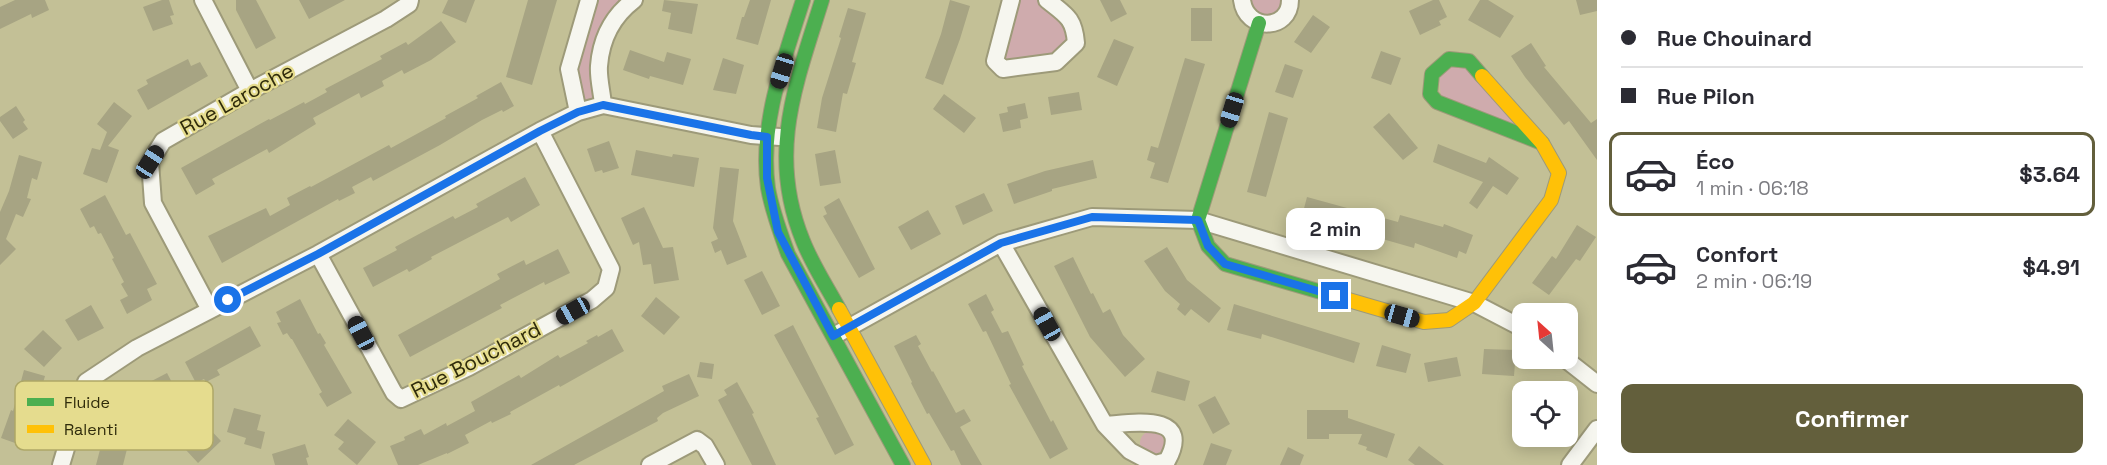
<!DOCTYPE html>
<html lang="fr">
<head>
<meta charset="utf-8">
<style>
  :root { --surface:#fff; --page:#f7f7f7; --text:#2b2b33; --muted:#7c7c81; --line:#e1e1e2; --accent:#635f3c }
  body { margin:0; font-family:"Space Grotesk",sans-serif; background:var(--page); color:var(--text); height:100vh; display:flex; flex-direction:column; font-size:22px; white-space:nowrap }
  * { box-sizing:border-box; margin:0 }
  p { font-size:20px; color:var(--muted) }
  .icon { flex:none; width:33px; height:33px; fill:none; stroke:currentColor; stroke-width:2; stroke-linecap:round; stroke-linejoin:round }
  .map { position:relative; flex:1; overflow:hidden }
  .sheet { display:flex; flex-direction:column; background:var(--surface); width:510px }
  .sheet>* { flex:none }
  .top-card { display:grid; align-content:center; height:132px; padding:0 24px; background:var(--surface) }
  .needle { width:39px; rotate:333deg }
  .controls { position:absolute; left:1512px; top:303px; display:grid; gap:12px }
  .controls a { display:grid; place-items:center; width:66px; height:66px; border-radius:12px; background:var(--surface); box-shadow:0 3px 15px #0003; font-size:30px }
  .end { position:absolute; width:27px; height:27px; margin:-14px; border:8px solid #1a73e8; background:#fff; box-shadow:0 0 0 3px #fff }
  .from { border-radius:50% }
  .bubble { position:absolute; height:42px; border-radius:12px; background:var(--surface); box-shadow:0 3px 15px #0003; font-size:20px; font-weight:700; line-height:42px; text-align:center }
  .car { position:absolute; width:18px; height:36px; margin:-18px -9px; border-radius:8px; box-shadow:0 0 4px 2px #0007; background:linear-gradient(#222 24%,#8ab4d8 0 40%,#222 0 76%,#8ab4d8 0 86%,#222 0) }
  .top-card b { display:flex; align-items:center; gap:21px; height:57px; font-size:22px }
  .top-card b+b { border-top:2px solid var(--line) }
  .top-card i { width:15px; height:15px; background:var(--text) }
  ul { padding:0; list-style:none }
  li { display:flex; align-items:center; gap:18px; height:84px; margin:0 12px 9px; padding:0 12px; border:3px solid transparent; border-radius:12px }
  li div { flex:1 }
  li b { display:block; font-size:22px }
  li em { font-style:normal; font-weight:700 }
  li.on { border-color:var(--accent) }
  li>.icon { width:54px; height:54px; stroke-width:1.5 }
  .action { display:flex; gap:12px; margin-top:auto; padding:12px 24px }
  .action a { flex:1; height:69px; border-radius:12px; background:var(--accent); color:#fff; font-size:24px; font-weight:700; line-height:69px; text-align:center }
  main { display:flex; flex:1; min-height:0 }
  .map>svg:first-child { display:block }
  .green { fill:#cfabad }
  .building { fill:#a7a483 }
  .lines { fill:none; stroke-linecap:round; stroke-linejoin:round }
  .street-casing { stroke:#9d9a79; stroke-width:20 }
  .fast-casing { stroke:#9d9a79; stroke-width:16 }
  .slow-casing { stroke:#9d9a79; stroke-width:16 }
  .street { stroke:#f6f6ef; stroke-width:16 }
  .fast { stroke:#4caf50; stroke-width:14 }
  .slow { stroke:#ffc107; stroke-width:14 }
  .route { stroke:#1a73e8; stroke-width:8 }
  .labels { text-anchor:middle; stroke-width:4.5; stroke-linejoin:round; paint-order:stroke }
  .street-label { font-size:21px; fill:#2f2b0b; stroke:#e5dc8e }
  .key { fill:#e5dc8e; stroke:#aea767; stroke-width:1.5 }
  .key-label { font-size:16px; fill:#2f2b0b }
</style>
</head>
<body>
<main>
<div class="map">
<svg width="1597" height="465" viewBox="0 0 1597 465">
  <rect width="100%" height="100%" fill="#c3c096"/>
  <path class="green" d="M596,0H623L605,16L590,73L594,98L585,100L577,68Z
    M1016,0H1037L1065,19L1072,40L1054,59L1007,64L1000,59Z
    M1246,0H1287L1285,11L1261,20Z
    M1452,64L1465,67L1523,130L1441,98L1439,75Z
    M1140 443a12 12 0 1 1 24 0a12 12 0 1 1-24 0Z"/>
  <path class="building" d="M15,0H45L49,10L32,18L31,14L0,29V7Z
    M162,0H169L174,15L170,16L173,24L153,31L143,7Z
    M236,0H256L276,38L256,49L236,10Z
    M299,0H345L309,19Z
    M448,0H475L466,23L442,13Z
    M528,0H557L532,85L506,77Z
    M664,0L698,4L692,34L668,29L671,13L662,11Z
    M750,0H771L758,45L736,39L742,17H744Z
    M950,0L970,6L960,39L943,85L925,78L941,34Z
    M1100,0H1120L1127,14L1111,22Z
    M1433,0H1439L1447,17L1439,21L1441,25L1420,35L1409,11Z
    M1480,0H1488L1514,16L1500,38L1468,20Z
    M1576,0H1597V11L1580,15Z
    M848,8L866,13L852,62L856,63L847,94L843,93L836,132L817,128L822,98L841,38L839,37Z
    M1191,8H1212V41H1191Z
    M1313,15L1330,27L1311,53L1294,42Z
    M441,21L456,42L431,60L404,74L402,70L382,81L384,86L361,98L359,93L313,118L316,124L269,153L267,149L212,179L215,184L196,195L181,168L269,119L270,120L304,102L305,104L327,92L325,89L382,59L380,56L406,42L408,45Z
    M1114,39L1134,47L1117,86L1097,77Z
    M1531,43L1546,66L1544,67L1591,123L1597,119V160L1569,121L1564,125L1525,77L1511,56Z
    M630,50L664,62L667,52L691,59L683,85L650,76L649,79L623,70Z
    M1381,51L1401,58L1391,85L1371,78Z
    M723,58L744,65L736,94L713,90Z
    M1185,58L1205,64L1168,183L1150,178L1155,163L1147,160L1151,146L1158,148Z
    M188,59L191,66L200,62L208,76L148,110L137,90L148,84L146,80Z
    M1285,64L1303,70L1293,98L1275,92Z
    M501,82L514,106L503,112L502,110L482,120L440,145L373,181L371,177L352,187L355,193L339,201L338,199L222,263L208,236L266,208L270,216L290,205L287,198L310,186L311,187L389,145L391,148L446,118L445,116L478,98L476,96Z
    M1079,92L1082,110L1051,115L1048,97Z
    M944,94L976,118L964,133L933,109Z
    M114,102L132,116L108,146L119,150L107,183L83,174L92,148L100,150L107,132L97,124Z
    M1025,103L1028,118L1020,120L1021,128L1003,132L999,114L1008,112L1007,107Z
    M16,106L25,120L23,122L28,129L13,139L0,121V117Z
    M1269,112L1288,118L1266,197L1247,192Z
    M1389,113L1418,148L1403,160L1373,127Z
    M609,141L619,168L603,173L602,170L595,172L587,149Z
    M1438,144L1486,163L1489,157L1519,178L1507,195L1493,186L1477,209L1469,203L1483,182L1433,162Z
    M636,150L672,157L673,154L699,158L694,187L631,175Z
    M835,150L841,183L820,186L815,154Z
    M19,155L42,162L37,180L32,178L27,198L31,199L23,217L16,214L6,239L16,249L0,265V212L9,191Z
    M1093,160L1097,178L1052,189V191L1014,204L1007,184L1045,171Z
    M720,167L739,169L733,221L747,257L727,265L721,250L715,253L711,242L718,239L713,228Z
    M525,177L540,205L511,222L508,217L431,257L432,259L409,272L407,269L373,287L363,268L397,250L395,247L419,234L453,216L455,219L478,207L476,204Z
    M984,193L993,211L963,225L955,206Z
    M105,195L126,235L130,233L157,284L147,289L152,300L127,314L120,300L128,296L121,284L124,282L112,259L114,258L101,233L98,234L94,226L90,228L80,209Z
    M1307,197L1398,222L1400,215L1443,227L1444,224L1473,235L1466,254L1459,251L1457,258L1415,243L1414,248L1302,216Z
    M839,198L875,269L859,278L823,216L827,214L824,207Z
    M644,207L663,248L673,247L679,280L654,284L651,264L643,265L639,242L633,245L621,218Z
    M928,210L941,234L911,250L898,227Z
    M1577,225L1596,237L1580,261L1576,259L1549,295L1532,283L1552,256L1556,259Z
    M1167,247L1187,280L1221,308L1209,323L1191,309L1185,316L1177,309L1180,304L1165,291L1144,261Z
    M558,249L570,273L545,285L544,282L500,305L502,308L410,357L398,335L500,279L497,274L524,260L526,265Z
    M1073,257L1091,294L1093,293L1103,313L1110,309L1123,335L1145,359L1125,377L1090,337L1054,266Z
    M762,271L780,306L762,315L744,280Z
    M986,294L994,310L991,312L1002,333L1008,331L1024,365L1022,366L1051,422L1053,420L1068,449L1050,459L1009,385L1011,384L986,331L983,332L968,304Z
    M656,297L680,317L664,335L641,316Z
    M300,299L318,334L320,333L326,343L324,345L352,393L327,407L319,394L322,392L292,339H291L287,333L283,335L277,323L281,322L276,312Z
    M1234,304L1360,343L1354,363L1262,334L1261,339L1227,330Z
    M91,305L104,328L78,341L65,320Z
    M793,325L854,445L835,455L816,418L819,417L774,335Z
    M250,326L261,346L217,370L220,375L206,382L204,379L196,383L185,362Z
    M612,329L624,351L560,387L559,385L510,412L511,414L492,423L491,421L465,435L469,443L447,454V453L418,465H398L390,446L405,440L404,437L421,429L424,435L446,423L447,426L475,411L471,402L519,375L521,378L558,355L560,358L588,343L586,341L597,335L598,337Z
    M43,330L62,348L44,367L24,349Z
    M916,335L921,344L918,346L932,372L933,371L956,413L964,409L971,421L960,427L982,465H961L954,450L951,451L929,413L927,414L911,383L912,382L894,346Z
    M1382,345L1411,354L1406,373L1376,366Z
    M1484,349L1516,350L1514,376L1482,374Z
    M1457,357L1461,376L1428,382L1424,363Z
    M700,362L714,364L712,379L697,377Z
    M24,370L45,376L33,418L35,419L30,433L34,434L29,448L1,438L11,410L13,411Z
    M1157,371L1190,381L1185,401L1151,392Z
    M167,373L177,392L153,406L142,386Z
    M689,374L699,396L663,413L657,418L658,421L574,465H531L664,391L662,386Z
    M737,382L754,413L752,414L776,465H752L718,400L727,395L724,390Z
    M1215,396L1230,424L1213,434L1198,405Z
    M234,408L261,415L257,430L265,432L261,449L244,444L246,438L227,432Z
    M1307,410H1348V418L1395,434L1387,458L1366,450L1367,447L1358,444L1362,434H1329V439H1307Z
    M348,419L376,442L357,465L338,449L344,442L334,435Z
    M203,422L221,441L198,463L186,450L190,447L183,440Z
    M102,442L127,449L123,465H96Z
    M1211,443L1232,450L1226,465H1203Z
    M305,444L309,457L306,458L308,465H275L272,454Z
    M1419,446L1444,465H1415L1408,460Z
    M1288,447L1304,455L1300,465H1280Z"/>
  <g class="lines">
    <defs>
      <path id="street" d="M203,0L250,91
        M1011,0L995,61L1003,69L1056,62L1076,43C1074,18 1066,15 1047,0
        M1242,0C1246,32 1290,31 1290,0
        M603,105C602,92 598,78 599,66C601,39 613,16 634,0
        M578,112L569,69L589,0
        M1001,243L1105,425L1130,451L1155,464L1167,461C1194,412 1133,423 1105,425
        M318,254L394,393L401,399L469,367L592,300L606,288L611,269L540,131
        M210,310L153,203L150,162L163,141L250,91L386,19L409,4L410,0
        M839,333L1001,243L1092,217L1198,220L1474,303L1522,328
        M1564,358L1597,384
        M61,465L86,382L137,348L318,254L540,131L578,112L603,105L751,135L780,137
        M650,465L697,440L705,446L716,465
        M1570,465L1597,429"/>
      <path id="fast" d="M803,0C784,60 759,124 768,188C772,211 780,232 788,254L903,465
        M822,0C796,84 767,153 803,241C812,264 827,287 839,309
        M1259,23L1198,220L1208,246L1225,264L1328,294
        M1482,76L1469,61L1449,59L1432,74L1430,94L1437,102L1542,143"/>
      <path id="slow" d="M1328,294L1424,322L1449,320L1474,303L1551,200L1559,173L1542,143L1482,76
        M839,309L924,465"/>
    </defs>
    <use href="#street" class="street-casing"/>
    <use href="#fast" class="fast-casing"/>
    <use href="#slow" class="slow-casing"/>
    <use href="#street" class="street"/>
    <use href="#fast" class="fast"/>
    <use href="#slow" class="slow"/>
  </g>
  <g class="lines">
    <path class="route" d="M228,300L318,254L540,131L578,112L603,105L751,135L767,137V178L778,232L833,336L1001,243L1092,217L1198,220L1208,246L1225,264L1335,296"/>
  </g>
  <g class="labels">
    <g class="street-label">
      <text transform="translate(237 99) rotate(-29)" y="7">Rue Laroche</text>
      <text transform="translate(476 360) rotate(-27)" y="7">Rue Bouchard</text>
    </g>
  </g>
  <rect x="15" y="381" width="198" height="69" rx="9" class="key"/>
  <rect x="27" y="398" width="27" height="8" fill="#4caf50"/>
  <rect x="27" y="425" width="27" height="8" fill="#ffc107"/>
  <g class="key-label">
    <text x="64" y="408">Fluide</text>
    <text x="64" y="435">Ralenti</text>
  </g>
</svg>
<div class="controls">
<a><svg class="needle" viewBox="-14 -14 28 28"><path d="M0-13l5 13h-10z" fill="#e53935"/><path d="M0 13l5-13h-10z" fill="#7c7c81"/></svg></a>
<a><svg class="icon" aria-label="locate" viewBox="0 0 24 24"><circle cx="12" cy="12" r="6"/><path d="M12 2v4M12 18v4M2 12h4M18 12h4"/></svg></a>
</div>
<i class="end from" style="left:228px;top:300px"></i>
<i class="end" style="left:1335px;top:296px"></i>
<div class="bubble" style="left:1286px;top:208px;width:99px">2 min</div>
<i class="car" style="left:782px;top:71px;rotate:197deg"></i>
<i class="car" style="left:1232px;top:110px;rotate:197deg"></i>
<i class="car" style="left:150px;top:162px;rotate:33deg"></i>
<i class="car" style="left:573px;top:311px;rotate:241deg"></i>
<i class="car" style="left:1402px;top:316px;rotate:106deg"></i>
<i class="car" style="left:1047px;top:324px;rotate:331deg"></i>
<i class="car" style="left:361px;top:333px;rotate:332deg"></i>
</div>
<section class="sheet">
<div class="top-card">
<b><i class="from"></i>Rue Chouinard</b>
<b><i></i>Rue Pilon</b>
</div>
<ul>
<li class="on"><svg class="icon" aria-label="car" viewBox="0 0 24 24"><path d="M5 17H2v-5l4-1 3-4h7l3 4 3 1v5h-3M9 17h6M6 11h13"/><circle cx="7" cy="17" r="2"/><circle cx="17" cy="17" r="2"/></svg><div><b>Éco</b><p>1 min · 06:18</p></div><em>$3.64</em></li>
<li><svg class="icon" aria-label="car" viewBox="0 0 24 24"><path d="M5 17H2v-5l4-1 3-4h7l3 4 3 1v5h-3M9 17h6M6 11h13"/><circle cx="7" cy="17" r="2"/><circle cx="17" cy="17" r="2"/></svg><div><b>Confort</b><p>2 min · 06:19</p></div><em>$4.91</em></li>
</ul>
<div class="action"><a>Confirmer</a></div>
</section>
</main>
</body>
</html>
